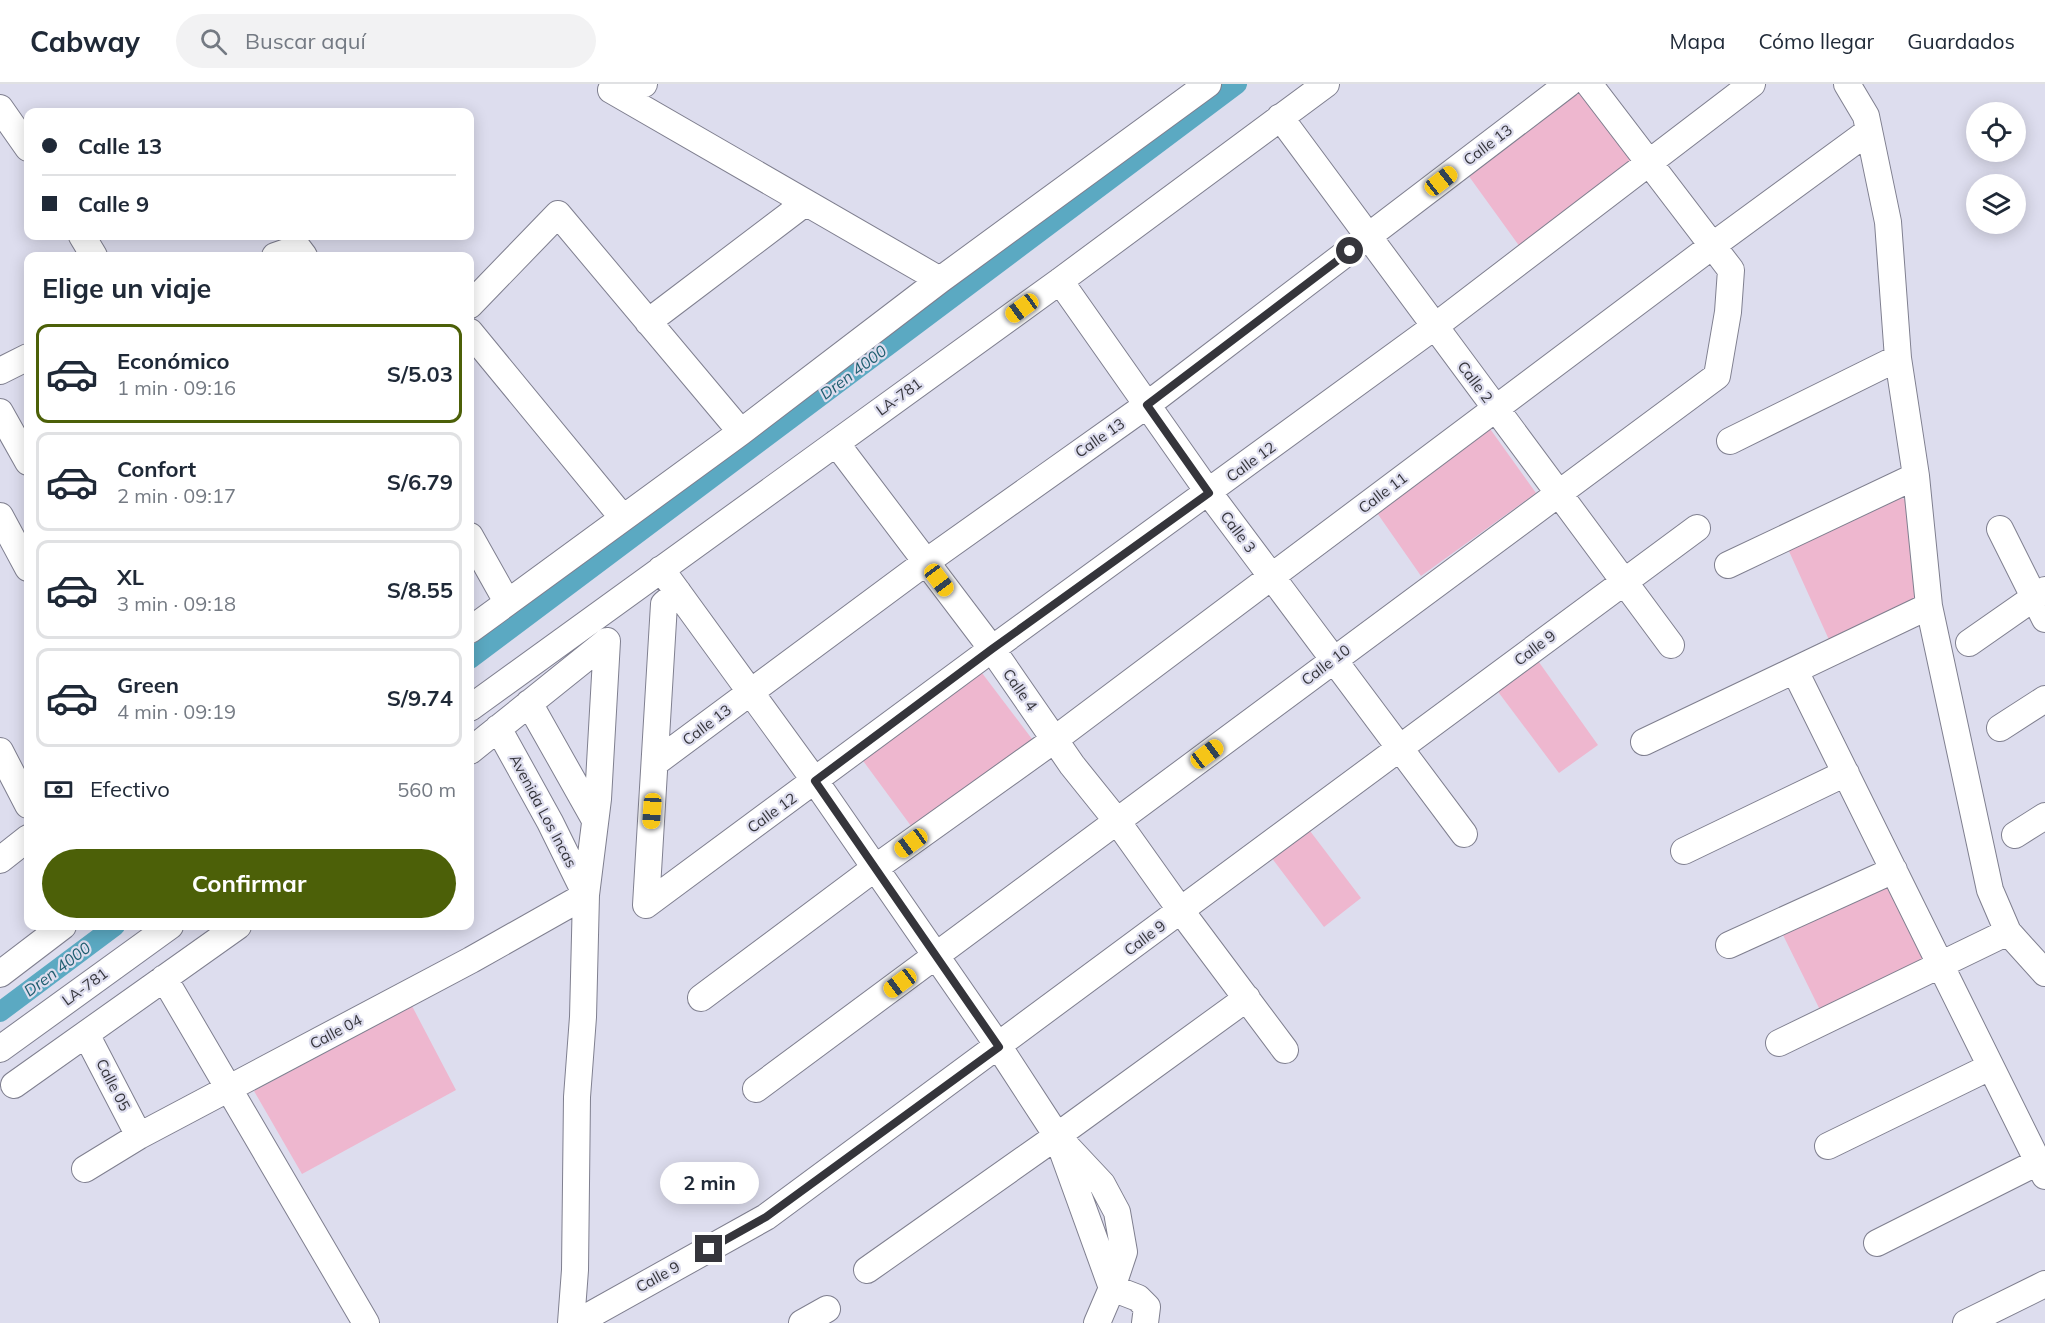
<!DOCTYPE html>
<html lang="es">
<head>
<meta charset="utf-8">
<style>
  :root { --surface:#fff; --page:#f2f2f3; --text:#1f2937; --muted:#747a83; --line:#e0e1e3; --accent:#4c6008 }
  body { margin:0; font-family:Mulish,sans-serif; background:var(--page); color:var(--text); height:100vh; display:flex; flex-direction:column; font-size:22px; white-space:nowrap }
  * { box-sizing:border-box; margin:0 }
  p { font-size:20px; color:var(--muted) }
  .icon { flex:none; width:33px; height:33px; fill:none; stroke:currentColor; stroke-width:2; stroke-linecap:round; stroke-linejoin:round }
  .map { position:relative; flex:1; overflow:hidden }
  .sheet { position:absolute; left:24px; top:168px; width:450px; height:678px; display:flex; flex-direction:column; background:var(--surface); border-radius:12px; box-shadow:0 3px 15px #0003 }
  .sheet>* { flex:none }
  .top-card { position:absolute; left:24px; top:24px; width:450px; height:132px; border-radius:12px; box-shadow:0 3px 15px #0003; display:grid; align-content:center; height:132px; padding:0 18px; background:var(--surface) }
  .tools { position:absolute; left:1966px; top:18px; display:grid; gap:12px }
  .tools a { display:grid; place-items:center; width:60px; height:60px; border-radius:50%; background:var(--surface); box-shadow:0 3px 15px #0003; font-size:30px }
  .end { position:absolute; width:27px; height:27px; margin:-14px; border:8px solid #35353b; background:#fff; box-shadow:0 0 0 3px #fff }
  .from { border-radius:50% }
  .bubble { position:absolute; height:42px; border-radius:21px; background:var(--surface); box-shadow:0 3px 15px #0003; font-size:20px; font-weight:700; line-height:42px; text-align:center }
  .car { position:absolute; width:18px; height:36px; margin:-18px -9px; border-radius:8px; box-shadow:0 0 4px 2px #0007; background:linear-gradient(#f5c518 24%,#345 0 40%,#f5c518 0 76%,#345 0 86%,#f5c518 0) }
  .top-card b { display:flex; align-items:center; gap:21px; height:57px; font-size:22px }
  .top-card b+b { border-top:2px solid var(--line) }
  .top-card i { width:15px; height:15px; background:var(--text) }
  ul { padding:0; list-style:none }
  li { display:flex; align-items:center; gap:18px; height:99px; margin:0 12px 9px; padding:0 6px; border:3px solid var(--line); border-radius:12px }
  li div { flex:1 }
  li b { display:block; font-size:22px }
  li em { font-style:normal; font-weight:700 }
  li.current { border-color:var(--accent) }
  li>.icon { width:54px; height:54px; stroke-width:1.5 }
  h2 { padding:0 18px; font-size:27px; line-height:72px }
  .pay { display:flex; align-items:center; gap:15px; height:66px; padding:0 18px; font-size:22px }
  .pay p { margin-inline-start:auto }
  .cta { display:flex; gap:12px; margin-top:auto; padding:12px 18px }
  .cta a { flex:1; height:69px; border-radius:36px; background:var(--accent); color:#fff; font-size:24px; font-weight:700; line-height:69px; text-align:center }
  header { display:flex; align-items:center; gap:36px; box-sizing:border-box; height:84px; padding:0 30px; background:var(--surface); border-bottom:2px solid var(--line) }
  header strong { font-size:28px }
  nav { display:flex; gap:33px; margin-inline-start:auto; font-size:21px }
  .search { width:420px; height:54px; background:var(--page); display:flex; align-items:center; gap:15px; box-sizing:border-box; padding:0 21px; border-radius:33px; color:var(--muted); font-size:22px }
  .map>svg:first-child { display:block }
  .green { fill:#eeb7cf }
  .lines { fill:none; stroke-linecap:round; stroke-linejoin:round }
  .canal { stroke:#5ba9c2; stroke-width:20 }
  .minor-casing { stroke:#7f7f8f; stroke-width:28 }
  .minor { stroke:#fff; stroke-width:26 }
  .route { stroke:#35353b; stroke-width:8 }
  .labels { text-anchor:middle; stroke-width:4.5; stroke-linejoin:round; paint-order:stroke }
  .street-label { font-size:15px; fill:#35353b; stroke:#dde }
  .water-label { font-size:16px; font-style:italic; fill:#1f5e70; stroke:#dde }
</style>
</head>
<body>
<header>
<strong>Cabway</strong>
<div class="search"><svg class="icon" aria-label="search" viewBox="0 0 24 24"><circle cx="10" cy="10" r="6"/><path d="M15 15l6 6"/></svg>Buscar aquí</div>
<nav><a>Mapa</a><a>Cómo llegar</a><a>Guardados</a></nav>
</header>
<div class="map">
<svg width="2045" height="1239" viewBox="0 0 2045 1239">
  <rect width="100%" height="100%" fill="#dde"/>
  <path class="green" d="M1576,4L1631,77L1520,163L1468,91Z
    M1488,342L1536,409L1421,492L1375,426Z
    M1898,412L1908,417L1918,514L1830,558L1788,465Z
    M1536,574L1598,661L1559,689L1496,605Z
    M979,585L1032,655L914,746L861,674Z
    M1307,743L1361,814L1324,843L1271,773Z
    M1889,799L1925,877L1821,928L1783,851Z
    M412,922L456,1006L302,1090L254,1007Z"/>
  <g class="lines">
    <path class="canal" d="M470,575L1237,0
      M0,928L115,842"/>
    <defs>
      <path id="minor" d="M1847,0L1866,32L1888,138L1898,274L1916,392L1929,522L1990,806L2008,848L2045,889
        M611,6L940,196
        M611,6L644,0
        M0,24L28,64
        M1280,33L1671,561
        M82,152L94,172
        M275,172L298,164L304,172
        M1060,197L1209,409L1464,750
        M470,221L558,130L741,348
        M648,238L805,119
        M470,248L623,434
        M0,287L28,273
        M0,328L28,378
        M1730,357L1898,274
        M836,359L992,565L1072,681L1117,737L1181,827L1285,966
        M0,432L28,484
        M2000,445L2045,535
        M470,452L507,518
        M1728,481L1916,392
        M661,485L815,697L999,963L1057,1052L1102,1100L1117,1128L1124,1168L1112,1204L1097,1239
        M470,546L741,348L940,196L1208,0
        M1969,559L2045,506
        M1795,587L2045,1092
        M529,619L595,736
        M470,624L1060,197L1326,0
        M2000,644L2045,615
        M1644,658L1929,522
        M0,667L28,721
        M470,667L607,557
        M655,679L926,478L1147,321L1568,0
        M2015,751L2045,732
        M1684,767L1846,689
        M0,776L28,754
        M646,821L992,565L1434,243L1752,0
        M646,821L664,520L678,508
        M1729,861L1894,786
        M0,890L63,842
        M164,894L366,1239
        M701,914L875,784L1054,656L1712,162L1869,47
        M86,950L139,1052
        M1779,959L2008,848
        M0,965L170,842
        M14,1001L238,842
        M756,1005L1717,292L1728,228L1731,186L1589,0
        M1828,1062L1990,983
        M1061,1063L1112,1204L1138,1214L1147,1223L1145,1239
        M85,1085L139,1052L471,876L586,811L550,738L498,644
        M1877,1159L2038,1078
        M867,1186L1057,1052L1247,914
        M571,1239L575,1186L577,1013L583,933L586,811L598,715L607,557
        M576,1239L766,1133L1697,444
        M802,1239L827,1225
        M1966,1239L2045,1200"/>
    </defs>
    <use href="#minor" class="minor-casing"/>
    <use href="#minor" class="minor"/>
  </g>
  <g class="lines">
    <path class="route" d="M709,1165L766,1133L999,963L815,697L992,565L1209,409L1147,321L1350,167"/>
  </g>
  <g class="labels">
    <g class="street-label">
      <text transform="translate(1488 61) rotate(-37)" y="5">Calle 13</text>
      <text transform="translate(1475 298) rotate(53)" y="5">Calle 2</text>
      <text transform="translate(899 313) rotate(-36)" y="5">LA-781</text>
      <text transform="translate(1100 354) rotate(-35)" y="5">Calle 13</text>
      <text transform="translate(1251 378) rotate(-36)" y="5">Calle 12</text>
      <text transform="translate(1383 409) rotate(-37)" y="5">Calle 11</text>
      <text transform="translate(1238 448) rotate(53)" y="5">Calle 3</text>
      <text transform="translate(1535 564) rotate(-37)" y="5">Calle 9</text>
      <text transform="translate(1326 581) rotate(-37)" y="5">Calle 10</text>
      <text transform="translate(1020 606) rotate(55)" y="5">Calle 4</text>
      <text transform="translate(707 641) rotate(-37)" y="5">Calle 13</text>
      <text transform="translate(543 727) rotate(62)" y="5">Avenida Los Incas</text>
      <text transform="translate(772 729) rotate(-36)" y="5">Calle 12</text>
      <text transform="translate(1145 854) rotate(-37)" y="5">Calle 9</text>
      <text transform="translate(85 903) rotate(-36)" y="5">LA-781</text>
      <text transform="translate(336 948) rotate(-28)" y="5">Calle 04</text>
      <text transform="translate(113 1001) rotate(63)" y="5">Calle 05</text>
      <text transform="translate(658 1193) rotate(-29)" y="5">Calle 9</text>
    </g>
    <g class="water-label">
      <text transform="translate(853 288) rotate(-37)" y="6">Dren 4000</text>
      <text transform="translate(57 885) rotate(-37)" y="6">Dren 4000</text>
    </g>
  </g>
</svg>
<div class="tools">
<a><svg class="icon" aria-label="locate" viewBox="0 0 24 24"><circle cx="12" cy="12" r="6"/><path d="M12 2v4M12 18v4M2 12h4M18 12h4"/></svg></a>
<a><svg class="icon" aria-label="layers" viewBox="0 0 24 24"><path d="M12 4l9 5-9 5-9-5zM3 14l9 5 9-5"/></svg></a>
</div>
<i class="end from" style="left:1350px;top:167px"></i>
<i class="end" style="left:709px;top:1165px"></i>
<div class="bubble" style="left:660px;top:1078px;width:99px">2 min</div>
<i class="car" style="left:1441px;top:97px;rotate:52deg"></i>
<i class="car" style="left:1022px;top:224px;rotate:234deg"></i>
<i class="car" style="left:939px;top:496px;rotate:143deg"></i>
<i class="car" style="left:1207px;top:670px;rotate:53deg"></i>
<i class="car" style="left:652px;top:727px;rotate:184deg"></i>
<i class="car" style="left:911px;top:759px;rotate:234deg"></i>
<i class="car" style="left:900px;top:899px;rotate:233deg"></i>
<div class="top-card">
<b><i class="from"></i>Calle 13</b>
<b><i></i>Calle 9</b>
</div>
<section class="sheet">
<h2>Elige un viaje</h2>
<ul>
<li class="current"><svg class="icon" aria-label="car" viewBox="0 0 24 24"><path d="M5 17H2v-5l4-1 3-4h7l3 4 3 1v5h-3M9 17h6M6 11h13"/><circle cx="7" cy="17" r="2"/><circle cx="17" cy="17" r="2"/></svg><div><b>Económico</b><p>1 min · 09:16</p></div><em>S/5.03</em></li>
<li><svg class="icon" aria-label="car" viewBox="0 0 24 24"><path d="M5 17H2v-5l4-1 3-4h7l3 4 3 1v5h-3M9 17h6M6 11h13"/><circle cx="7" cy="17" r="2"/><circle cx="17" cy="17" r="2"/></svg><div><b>Confort</b><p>2 min · 09:17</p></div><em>S/6.79</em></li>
<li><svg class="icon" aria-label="car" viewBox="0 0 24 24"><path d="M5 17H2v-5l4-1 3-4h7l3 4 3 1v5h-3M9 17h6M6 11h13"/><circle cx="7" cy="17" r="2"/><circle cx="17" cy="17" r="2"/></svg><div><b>XL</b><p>3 min · 09:18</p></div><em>S/8.55</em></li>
<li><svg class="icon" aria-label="car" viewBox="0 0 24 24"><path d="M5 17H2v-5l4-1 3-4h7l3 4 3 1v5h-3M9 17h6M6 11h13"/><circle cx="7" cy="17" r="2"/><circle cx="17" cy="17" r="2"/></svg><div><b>Green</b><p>4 min · 09:19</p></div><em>S/9.74</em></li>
</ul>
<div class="pay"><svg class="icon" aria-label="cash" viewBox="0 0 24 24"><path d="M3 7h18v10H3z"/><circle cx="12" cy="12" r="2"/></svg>Efectivo<p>560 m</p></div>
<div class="cta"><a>Confirmar</a></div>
</section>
</div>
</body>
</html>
